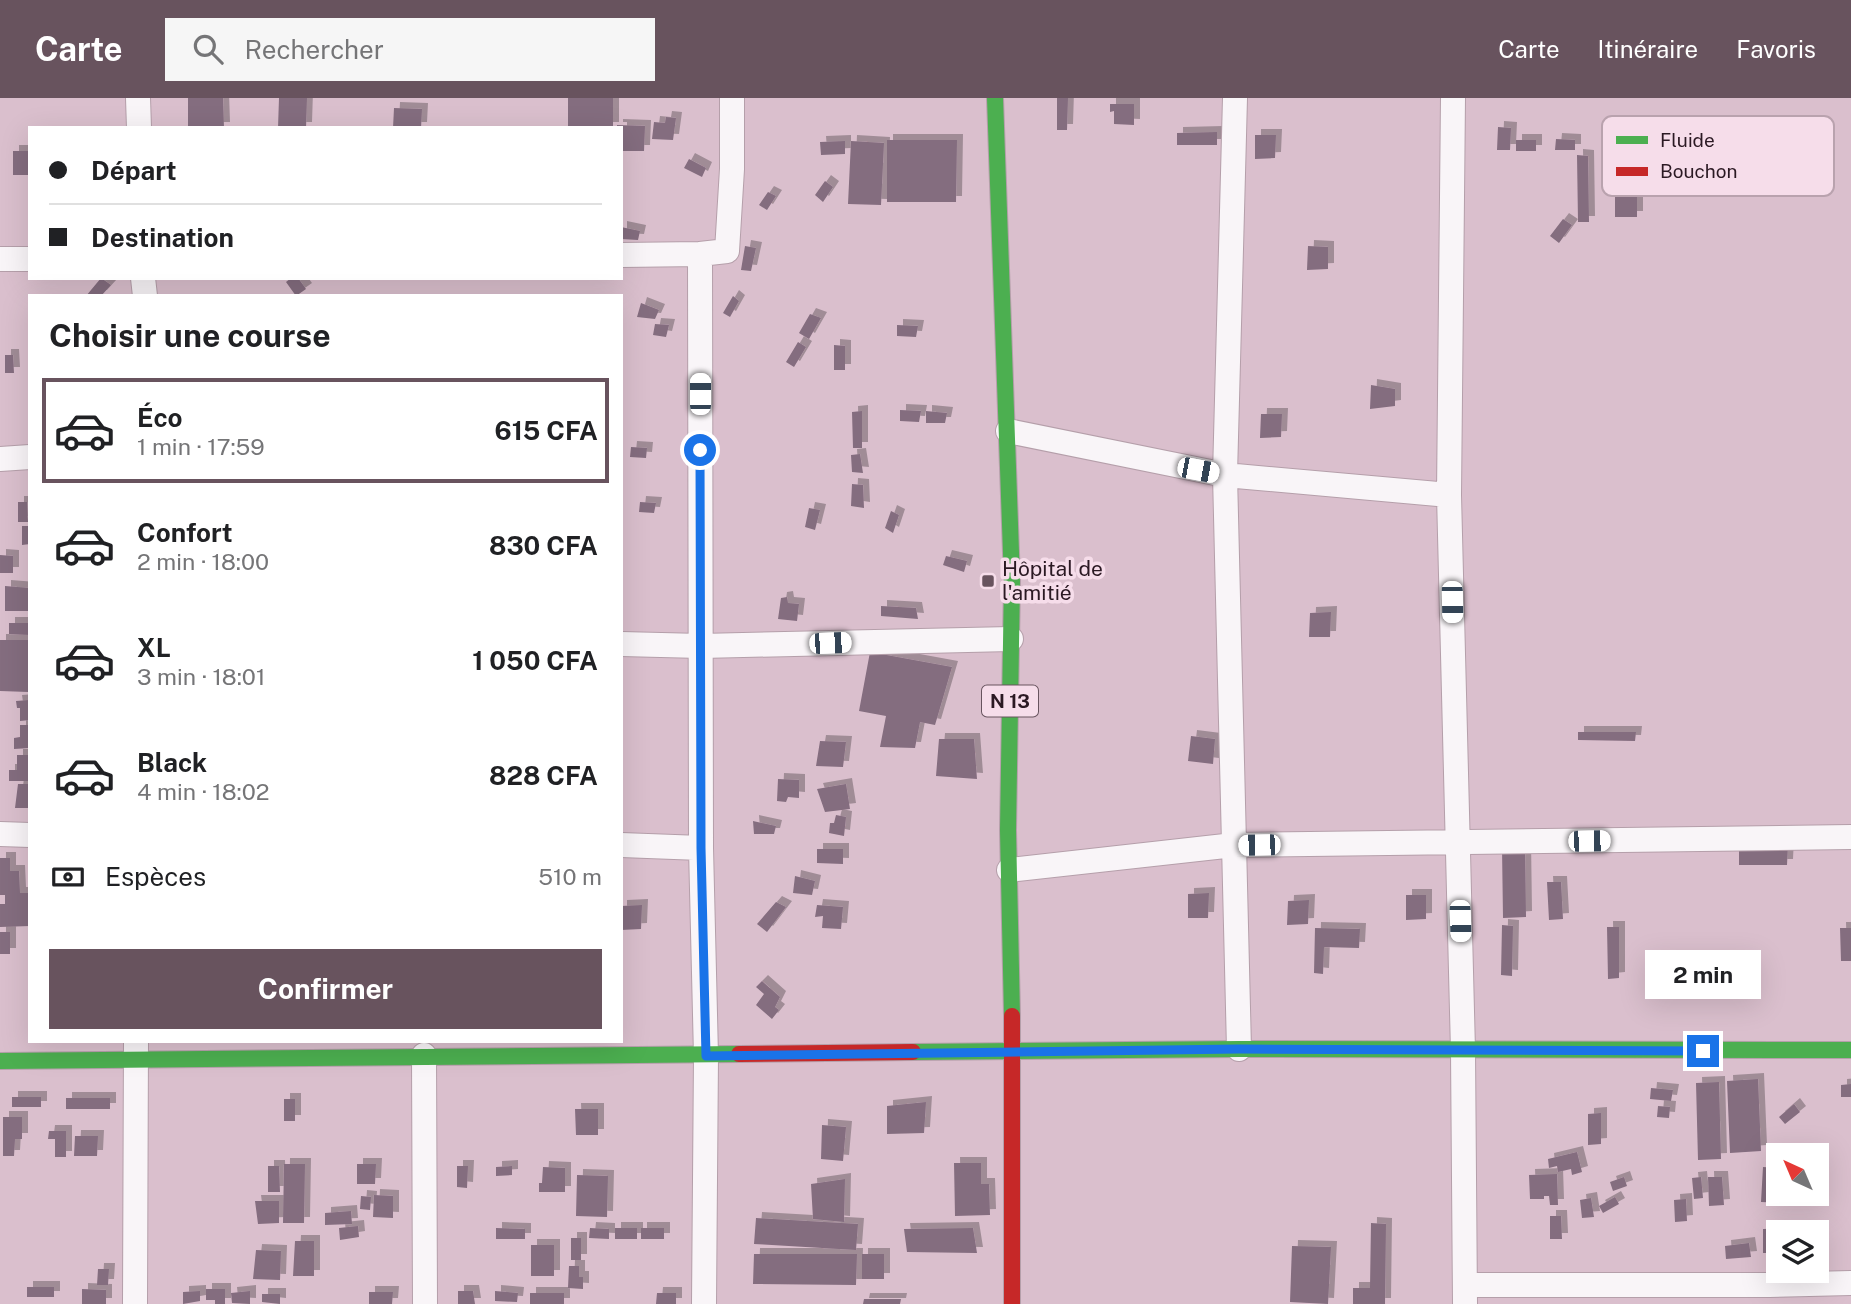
<!DOCTYPE html>
<html lang="fr">
<head>
<meta charset="utf-8">
<style>
  :root { --surface:#fff; --page:#f6f6f6; --text:#202124; --muted:#757577; --line:#e0e0e0; --accent:#68535e }
  body { margin:0; font-family:"Public Sans",sans-serif; background:var(--page); color:var(--text); height:100vh; display:flex; flex-direction:column; font-size:26px; white-space:nowrap }
  * { box-sizing:border-box; margin:0 }
  p { font-size:23px; color:var(--muted) }
  .icon { flex:none; width:38px; height:38px; fill:none; stroke:currentColor; stroke-width:2; stroke-linecap:round; stroke-linejoin:round }
  .map { position:relative; flex:1; overflow:hidden }
  .details { position:absolute; left:28px; top:196px; width:595px; height:749px; display:flex; flex-direction:column; background:var(--surface); border-radius:0px; box-shadow:0 7px 28px #0002 }
  .details>* { flex:none }
  .hud { position:absolute; left:28px; top:28px; width:595px; height:154px; border-radius:0px; box-shadow:0 7px 28px #0002; display:grid; align-content:center; height:154px; padding:0 21px; background:var(--surface) }
  .needle { width:46px; rotate:316deg }
  .tools { position:absolute; left:1766px; top:1045px; display:grid; gap:14px }
  .tools a { display:grid; place-items:center; width:63px; height:63px; border-radius:0px; background:var(--surface); box-shadow:0 7px 28px #0002; font-size:35px }
  .end { position:absolute; width:32px; height:32px; margin:-16px; border:9px solid #1a73e8; background:#fff; box-shadow:0 0 0 4px #fff }
  .from { border-radius:50% }
  .bubble { position:absolute; height:49px; border-radius:0px; background:var(--surface); box-shadow:0 7px 28px #0002; font-size:23px; font-weight:700; line-height:49px; text-align:center }
  .car { position:absolute; width:21px; height:42px; margin:-21px -10px; border-radius:9px; box-shadow:0 0 5px 2px #0007; background:linear-gradient(#fff 24%,#345 0 40%,#fff 0 76%,#345 0 86%,#fff 0) }
  .hud b { display:flex; align-items:center; gap:24px; height:66px; font-size:26px }
  .hud b+b { border-top:2px solid var(--line) }
  .hud i { width:18px; height:18px; background:var(--text) }
  ul { padding:0; list-style:none }
  li { display:flex; align-items:center; gap:21px; height:105px; margin:0 14px 10px; padding:0 7px; border:4px solid transparent; border-radius:0px }
  li div { flex:1 }
  li b { display:block; font-size:26px }
  li em { font-style:normal; font-weight:700 }
  li.on { border-color:var(--accent) }
  li>.icon { width:63px; height:63px; stroke-width:1.5 }
  h2 { padding:0 21px; font-size:32px; line-height:84px }
  .pay { display:flex; align-items:center; gap:18px; height:77px; padding:0 21px; font-size:26px }
  .pay p { margin-inline-start:auto }
  .action { display:flex; gap:14px; margin-top:auto; padding:14px 21px }
  .action a { flex:1; height:80px; border-radius:0px; background:var(--accent); color:#fff; font-size:28px; font-weight:700; line-height:80px; text-align:center }
  header { display:flex; align-items:center; gap:42px; box-sizing:border-box; height:98px; padding:0 35px; background:var(--accent); color:#fff }
  header strong { font-size:33px }
  nav { display:flex; gap:38px; margin-inline-start:auto; font-size:24px }
  .search { width:490px; height:63px; background:var(--page); display:flex; align-items:center; gap:18px; box-sizing:border-box; padding:0 24px; border-radius:0px; color:var(--muted); font-size:26px }
  .map>svg:first-child { display:block }
  .building { fill:#846d7f; filter:url(#shadow) }
  .lines { fill:none; stroke-linecap:round; stroke-linejoin:round }
  .street-casing { stroke:#b59faa; stroke-width:26 }
  .fast-casing { stroke:#b59faa; stroke-width:18 }
  .jam-casing { stroke:#b59faa; stroke-width:18 }
  .street { stroke:#f9f5f8; stroke-width:24 }
  .fast { stroke:#4caf50; stroke-width:16 }
  .jam { stroke:#c62828; stroke-width:16 }
  .route { stroke:#1a73e8; stroke-width:9 }
  .poi-dot { fill:#68535e; stroke:#f6ddea; stroke-width:2.5 }
  .labels { text-anchor:middle; stroke-width:7; stroke-linejoin:round; paint-order:stroke }
  .shield { fill:#f6ddea; stroke:#68545f; stroke-width:2 }
  .shield-label { font-size:19px; font-weight:bold; fill:#2b1923 }
  .poi-label { font-size:21px; fill:#2b1923; stroke:#f6ddea; text-anchor:start }
  .key { fill:#f6ddea; stroke:#b9a2ae; stroke-width:2 }
  .key-label { font-size:19px; fill:#2b1923 }
</style>
</head>
<body>
<header>
<strong>Carte</strong>
<div class="search"><svg class="icon" aria-label="search" viewBox="0 0 24 24"><circle cx="10" cy="10" r="6"/><path d="M15 15l6 6"/></svg>Rechercher</div>
<nav><a>Carte</a><a>Itinéraire</a><a>Favoris</a></nav>
</header>
<div class="map">
<svg width="1851" height="1206" viewBox="0 0 1851 1206">
  <defs>
    <filter id="shadow"><feDropShadow dx="6" dy="-6" stdDeviation="0" flood-color="#0004"/></filter>
  </defs>
  <rect width="100%" height="100%" fill="#dabfcd"/>
  <path class="building" d="M188,0H223L224,30H188Z
    M279,0H307L306,30H278Z
    M568,0H613V30H568Z
    M1057,0H1068L1067,32H1057Z
    M1110,6H1134V27L1114,26V13L1110,14Z
    M394,10L422,11L421,30H393Z
    M666,19L676,20L673,42L652,41L654,24L665,25Z
    M617,27L645,28L644,53H621V30H617Z
    M1498,29L1511,30L1510,52H1497Z
    M1217,34V47H1177V35Z
    M1255,37H1276L1275,60L1255,61Z
    M1556,41L1575,42V52H1555Z
    M887,42H957L956,104H887Z
    M1516,42H1536V53H1516Z
    M845,43V56L821,57L820,44Z
    M851,43L884,45L881,107L848,106Z
    M13,53H30V77H13Z
    M1577,57L1588,58L1589,124H1578Z
    M689,61L706,70L702,79L684,70Z
    M1615,72H1637V119H1615Z
    M825,83L833,89L823,104L815,97Z
    M768,94L776,98L767,112L759,107Z
    M1563,121L1572,127L1559,145L1550,138Z
    M621,129L640,133L638,142L621,141Z
    M745,148L756,150L751,173L741,172Z
    M1308,148L1328,149V171L1307,172Z
    M101,180L111,187L101,198H86Z
    M291,180H298L306,191L296,198L286,184Z
    M733,198L739,203L730,219L723,215Z
    M641,205L659,212L655,221L637,219Z
    M810,216L821,220L809,241L799,235Z
    M655,226L669,227L666,239L653,237Z
    M897,227L918,228L916,239L897,238Z
    M798,244L806,249L794,269L786,264Z
    M834,247L845,248V272H834Z
    M5,257H13L14,275H5Z
    M1371,287L1395,291V308L1370,311Z
    M900,312L921,313L919,324L900,323Z
    M862,313V350H853L852,314Z
    M926,313L947,315L945,325H926Z
    M1261,316H1282L1281,339L1260,340Z
    M631,349L647,350L646,360L630,359Z
    M860,356L863,375L852,374L851,357Z
    M852,386L863,387L864,410L851,408Z
    M18,404H27L28,424H18Z
    M640,404L656,405L654,415L639,414Z
    M809,410L820,412L815,432L805,429Z
    M891,413L899,417L893,435L885,430Z
    M22,428H30V446L22,447Z
    M0,457L13,458V475H0Z
    M946,458L967,463L964,474L943,467Z
    M5,488L30,490L29,513H5Z
    M787,499L788,505L799,506L797,523L778,521L781,500Z
    M881,508L916,510L918,521L881,518Z
    M1331,514L1330,539H1309L1310,515Z
    M9,525H30V537L9,536Z
    M0,542H28L29,594L0,593Z
    M870,554L952,569L935,627L920,624L915,650L880,649L886,618L859,613Z
    M29,602L30,622L20,623V610H17L16,603Z
    M20,627H30V650L14,651V640L20,639Z
    M1578,634H1636L1635,643L1578,642Z
    M1191,638L1215,641L1213,666L1188,663Z
    M939,641H974L977,681L936,678Z
    M820,643L846,644L843,669L816,668Z
    M17,657H29V683H9V672H17Z
    M778,681L799,682V700L788,699L786,704L777,703Z
    M18,686H29V710H15Z
    M846,686L850,711L825,714L817,691Z
    M836,717L846,719L844,738L829,735L830,725H834Z
    M753,723L776,728L774,736H754Z
    M1739,746H1788L1787,767H1739Z
    M1525,748L1526,819L1503,820L1502,749Z
    M817,751H843V766L817,765Z
    M0,760H10V773H19L20,795H30V828L0,829V806H5V797H0Z
    M795,778L815,783L812,797L793,795Z
    M1547,784H1561L1563,821L1549,822Z
    M1209,795L1208,820H1188V796Z
    M1406,797H1426V821L1406,822Z
    M1309,802L1308,826L1287,827L1288,803Z
    M776,804L786,809L767,834L757,826Z
    M642,807L641,831L621,832V808Z
    M817,807L843,809L841,831L822,830L823,818L815,819Z
    M1502,827L1513,828L1512,878L1501,877Z
    M1607,829H1619V880L1608,881Z
    M1315,830L1360,831L1359,850L1324,849L1323,876L1314,875Z
    M1840,830H1851V863H1841Z
    M0,834H10V856H0Z
    M762,883L780,899L775,909L779,912L772,921L756,907L764,896L756,889Z
    M1758,981L1761,1053L1730,1055L1727,983Z
    M1719,984L1721,1061L1698,1062L1696,985Z
    M1851,986V999H1841V987Z
    M1651,990L1673,992L1671,1003L1650,1001Z
    M12,999H41V1009H12Z
    M66,1000H110V1011H66Z
    M284,1001H295V1023H284Z
    M926,1004L924,1035L887,1036V1008Z
    M1794,1006L1800,1014L1785,1026L1779,1019Z
    M1658,1008L1670,1009L1669,1020L1657,1019Z
    M575,1011H598V1037H576Z
    M1601,1015V1046L1588,1047V1016Z
    M3,1019H22V1041H15L14,1058H3Z
    M822,1027L846,1029L843,1063L821,1061Z
    M49,1033H66V1059H55V1041H48Z
    M75,1038H98L97,1058H74Z
    M1577,1054L1582,1074L1572,1077L1571,1071L1558,1074L1557,1068L1549,1070L1548,1061Z
    M954,1065H981V1086H989L990,1117L955,1118Z
    M284,1066H305L304,1125H283Z
    M357,1066H376L375,1086H357Z
    M268,1068H279L280,1094H268Z
    M457,1068H468L467,1090L457,1089Z
    M512,1068V1077L496,1078V1069Z
    M543,1069L565,1070V1094H539V1085H542Z
    M1763,1069L1778,1070V1096H1816V1071H1820L1818,1106L1761,1104Z
    M1557,1076L1558,1107H1550L1549,1098H1544V1101H1530L1529,1077Z
    M577,1077L608,1078L607,1119L576,1118Z
    M1624,1079L1627,1088L1613,1093L1610,1084Z
    M1701,1079L1703,1100L1694,1101L1692,1080Z
    M1708,1079H1722L1724,1107L1709,1108Z
    M845,1081L844,1124L813,1121L811,1086Z
    M374,1097L393,1098V1120L373,1119Z
    M361,1098L371,1099L370,1112L360,1111Z
    M1615,1099L1619,1106L1603,1115L1599,1108Z
    M1591,1100L1594,1119L1582,1120L1580,1102Z
    M1686,1101L1687,1123L1675,1124L1674,1102Z
    M255,1103H279V1125L258,1126Z
    M351,1113L352,1126L325,1127V1115Z
    M1550,1118H1561L1562,1141H1550Z
    M756,1120L858,1126L856,1152L754,1146Z
    M1371,1125L1386,1126L1385,1206H1353V1190H1370Z
    M358,1128L359,1139L340,1142L339,1130Z
    M496,1130L525,1131V1141H496Z
    M590,1130L609,1131V1141L589,1140Z
    M615,1130H637V1141H615Z
    M641,1130H664V1141H641Z
    M973,1130L977,1155L907,1154L904,1131Z
    M1797,1130V1134H1778V1155H1763V1131Z
    M571,1140H581V1162H571Z
    M295,1143H314V1178H293Z
    M1749,1145L1751,1159L1726,1161L1725,1148Z
    M531,1147H554V1178H531Z
    M1292,1148L1331,1149L1328,1206L1290,1204Z
    M256,1152L281,1153L280,1182L253,1181Z
    M754,1156H857L856,1187L753,1186Z
    M862,1156H884V1181H862Z
    M569,1168H579V1179H583V1191L568,1190Z
    M98,1171H109L108,1187H97Z
    M27,1189H54V1199H27Z
    M82,1191L106,1192V1206H82Z
    M206,1191H225V1206H215V1202H206Z
    M200,1193V1203L183,1206V1194Z
    M250,1193V1206L232,1205L231,1195Z
    M458,1193H473L475,1206H458Z
    M495,1193L518,1195L517,1204L495,1203Z
    M369,1194H393L392,1206H369Z
    M530,1195H564V1206H530Z
    M657,1195H676V1206H656Z
    M262,1196H280V1206L262,1204Z
    M864,1201H901L900,1206H863Z"/>
  <g class="lines">
    <defs>
      <path id="street" d="M138,0L139,30
        M1235,0L1225,377L1239,951
        M1453,0L1449,397L1463,953L1465,1206
        M621,157L700,156
        M0,161H30
        M143,180L145,198
        M1008,333L1225,377L1449,397
        M0,361L30,359
        M621,546L701,548L1011,541
        M0,736L30,737
        M621,747L701,750
        M1009,772L1234,747L1851,739
        M424,957L425,1206
        M1465,1187H1769L1851,1185
        M135,1206L136,943
        M704,1206L706,958L701,750L700,156L727,153L732,71V0"/>
      <path id="fast" d="M995,0L1012,483L1008,732L1012,918
        M913,954L1239,951L1851,952
        M0,963L739,956"/>
      <path id="jam" d="M739,956L913,954
        M1012,1206V918"/>
    </defs>
    <use href="#street" class="street-casing"/>
    <use href="#fast" class="fast-casing"/>
    <use href="#jam" class="jam-casing"/>
    <use href="#street" class="street"/>
    <use href="#fast" class="fast"/>
    <use href="#jam" class="jam"/>
  </g>
  <g class="lines">
    <path class="route" d="M700,352L701,750L706,958L1239,951L1703,953"/>
  </g>
  <rect class="poi-dot" x="981" y="476" width="14" height="14" rx="3.5"/>
  <g class="labels">
    <rect class="shield" x="982" y="587.5" width="56" height="31" rx="5"/>
    <g class="shield-label">
      <text x="1010" y="610">N 13</text>
    </g>
    <g class="poi-label">
      <text x="1002" y="478">Hôpital de<tspan x="1002" dy="24">l'amitié</tspan></text>
    </g>
  </g>
  <rect x="1602" y="18" width="232" height="80" rx="10" class="key"/>
  <rect x="1616" y="38" width="32" height="8" fill="#4caf50"/>
  <rect x="1616" y="69" width="32" height="9" fill="#c62828"/>
  <g class="key-label">
    <text x="1660" y="49">Fluide</text>
    <text x="1660" y="80">Bouchon</text>
  </g>
</svg>
<div class="tools">
<a><svg class="needle" viewBox="-14 -14 28 28"><path d="M0-13l5 13h-10z" fill="#e53935"/><path d="M0 13l5-13h-10z" fill="#757577"/></svg></a>
<a><svg class="icon" aria-label="layers" viewBox="0 0 24 24"><path d="M12 4l9 5-9 5-9-5zM3 14l9 5 9-5"/></svg></a>
</div>
<i class="end from" style="left:700px;top:352px"></i>
<i class="end" style="left:1703px;top:953px"></i>
<div class="bubble" style="left:1645px;top:852px;width:116px">2 min</div>
<i class="car" style="left:700px;top:296px;rotate:0deg"></i>
<i class="car" style="left:1198px;top:372px;rotate:101deg"></i>
<i class="car" style="left:1452px;top:504px;rotate:179deg"></i>
<i class="car" style="left:830px;top:545px;rotate:88deg"></i>
<i class="car" style="left:1589px;top:743px;rotate:89deg"></i>
<i class="car" style="left:1259px;top:747px;rotate:269deg"></i>
<i class="car" style="left:1460px;top:823px;rotate:178deg"></i>
<div class="hud">
<b><i class="from"></i>Départ</b>
<b><i></i>Destination</b>
</div>
<section class="details">
<h2>Choisir une course</h2>
<ul>
<li class="on"><svg class="icon" aria-label="car" viewBox="0 0 24 24"><path d="M5 17H2v-5l4-1 3-4h7l3 4 3 1v5h-3M9 17h6M6 11h13"/><circle cx="7" cy="17" r="2"/><circle cx="17" cy="17" r="2"/></svg><div><b>Éco</b><p>1 min · 17:59</p></div><em>615 CFA</em></li>
<li><svg class="icon" aria-label="car" viewBox="0 0 24 24"><path d="M5 17H2v-5l4-1 3-4h7l3 4 3 1v5h-3M9 17h6M6 11h13"/><circle cx="7" cy="17" r="2"/><circle cx="17" cy="17" r="2"/></svg><div><b>Confort</b><p>2 min · 18:00</p></div><em>830 CFA</em></li>
<li><svg class="icon" aria-label="car" viewBox="0 0 24 24"><path d="M5 17H2v-5l4-1 3-4h7l3 4 3 1v5h-3M9 17h6M6 11h13"/><circle cx="7" cy="17" r="2"/><circle cx="17" cy="17" r="2"/></svg><div><b>XL</b><p>3 min · 18:01</p></div><em>1 050 CFA</em></li>
<li><svg class="icon" aria-label="car" viewBox="0 0 24 24"><path d="M5 17H2v-5l4-1 3-4h7l3 4 3 1v5h-3M9 17h6M6 11h13"/><circle cx="7" cy="17" r="2"/><circle cx="17" cy="17" r="2"/></svg><div><b>Black</b><p>4 min · 18:02</p></div><em>828 CFA</em></li>
</ul>
<div class="pay"><svg class="icon" aria-label="cash" viewBox="0 0 24 24"><path d="M3 7h18v10H3z"/><circle cx="12" cy="12" r="2"/></svg>Espèces<p>510 m</p></div>
<div class="action"><a>Confirmer</a></div>
</section>
</div>
</body>
</html>
